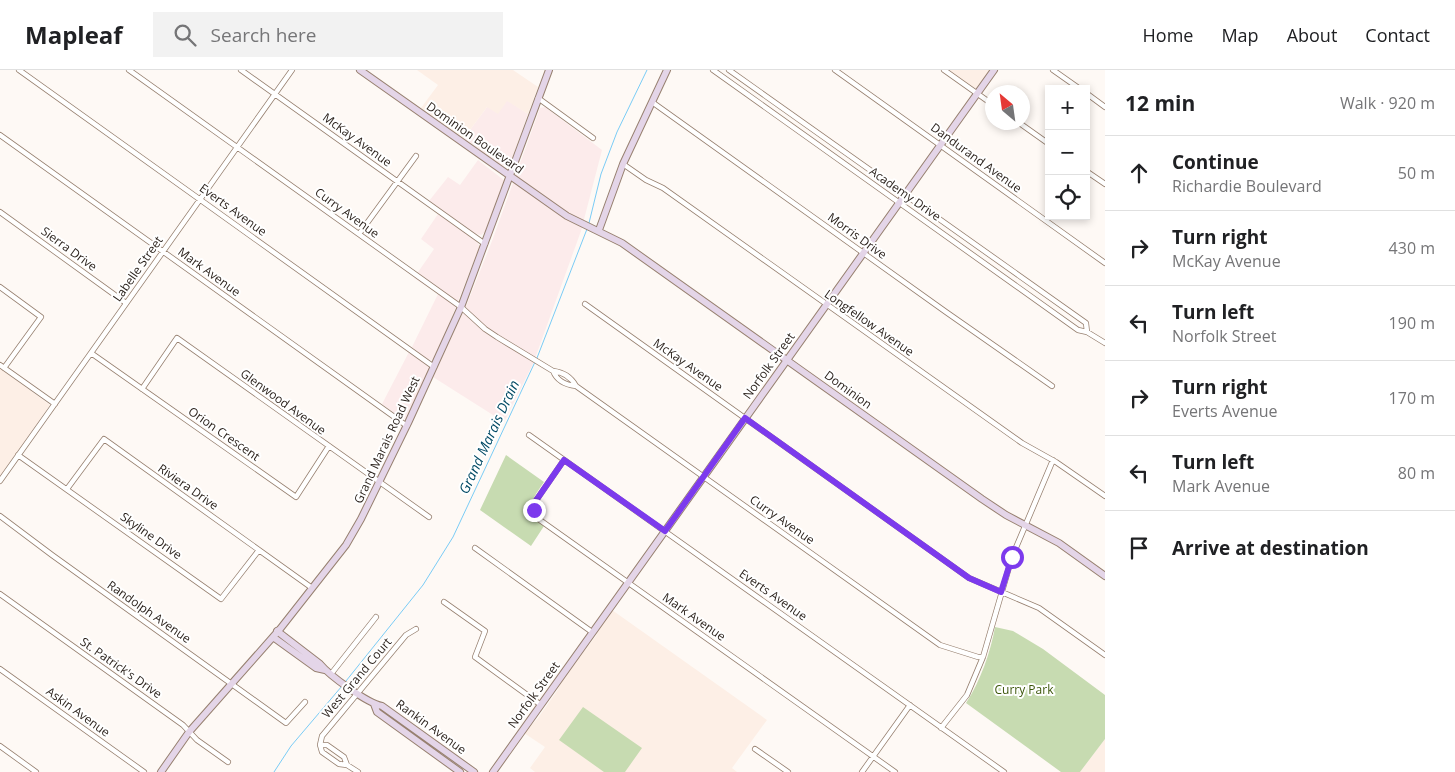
<!DOCTYPE html>
<html lang="en">
<head>
<meta charset="utf-8">
<style>
	body { margin:0; font-family:"Open Sans",sans-serif; background:#f2f2f2; color:#202124 }
	.controls { position:absolute; right:15px; top:15px; display:grid; overflow:hidden; border-radius:0px; box-shadow:0 2px 8px #0003 }
	.controls button { width:45px; height:45px; display:grid; place-items:center; padding:0; border:0; border-bottom:1px solid #e0e0e0; background:#fff; color:#202124; font:25px sans-serif }
	.compass { position:absolute; left:985px; top:15px; width:45px; height:45px; border-radius:50%; background:#fff; box-shadow:0 2px 8px #0003; rotate:331deg }
	.stop { position:absolute; width:15px; height:15px; margin:-11px; border:4px solid #7c3aed; border-radius:50%; background:#fff }
	.stop.end { background:#7c3aed; border-color:#fff; box-shadow:0 1px 5px #0008 }
	.list { margin:0; padding:0; list-style:none }
	h2 { display:flex; justify-content:space-between; align-items:center; height:65px; margin:0; padding:0 20px; font-size:21px }
	h2 small { font-size:16px; font-weight:400; color:#757577 }
	.list li { display:grid; grid-template-columns:32px 1fr auto; gap:15px; align-items:center; box-sizing:border-box; height:75px; padding:0 20px; border-top:1px solid #e0e0e0 }
	.list b { display:block; font-size:19px; white-space:nowrap }
	.list p { margin:0; font-size:16px; white-space:nowrap; color:#757577 }
	.list em { font-size:16px; font-style:normal; color:#757577 }
	.icon { flex:none; width:28px; height:28px; fill:none; stroke:currentColor; stroke-width:2; stroke-linecap:round; stroke-linejoin:round }
	.map { position:relative; flex:none; width:1105px; height:702px; overflow:hidden }
	header { display:flex; align-items:center; gap:30px; box-sizing:border-box; height:70px; padding:0 25px; background:#fff; border-bottom:1px solid #e0e0e0 }
	header strong { font-size:24px }
	nav { display:flex; gap:28px; margin-inline-start:auto; font-size:18px }
	.search { width:350px; height:45px; background:#f2f2f2; display:flex; align-items:center; gap:12px; box-sizing:border-box; padding:0 18px; border-radius:0px; color:#757577; font-size:19px }
	main { display:flex }
	aside { flex:1; background:#fff }
	.map>svg:first-child { display:block }
</style>
</head>
<body>
<header>
<strong>Mapleaf</strong>
<div class="search"><svg class="icon" aria-label="search" viewBox="0 0 24 24"><circle cx="10" cy="10" r="6"/><path d="M15 15l6 6"/></svg>Search here</div>
<nav><a>Home</a><a>Map</a><a>About</a><a>Contact</a></nav>
</header>
<main>
<div class="map">
<svg width="1105" height="702" viewBox="0 0 1105 702">
	<rect width="100%" height="100%" fill="#fef9f5"/>
	<path fill="#fcebeb" d="M507 30 528 44 510 94 506 96 500 94 464 68 487 37Z
		M545 37 602 80 581 161 533 294 504 352 433 307 467 234 492 171 540 38Z
		M478 90 505 111 485 162 481 165 476 164 429 131 448 107 460 115Z
		M438 144 475 170 479 175V178L437 285 432 290 427 289 412 277 438 224 414 208 434 179 421 169Z
		M409 282 431 297 405 349 401 348 382 334Z"/>
	<path fill="#fdefe6" d="M417 0H513L538 17 528 44 507 31 498 44 487 37 464 68 421 38 438 15Z
		M947 0H991L977 20Z
		M0 298 50 335 0 407Z
		M612 540 767 650 732 698 737 702H535L530 698 545 677 524 663 538 648 557 621 564 607 596 566 599 558Z
		M1105 669V702H1080Z"/>
	<path fill="#c7dbb1" d="M506 385 544 412C531 431 523 440 544 456L531 476 480 440Z
		M995 557 1013 561 1043 579 1105 625V669L1080 702H1061L966 633C980 612 991 581 995 557Z
		M583 637 642 678 625 702H604L559 670Z"/>
	<g fill="none" stroke-linecap="round" stroke-linejoin="round">
		<path stroke="#7accf5" stroke-width="1" d="M589 153 601 104 617 62 647 0
			M537 288 587 159
			M346 611 423 515 453 467 535 292
			M274 702 291 676 342 616"/>
		<defs>
			<path id="street" d="M19 0 434 297
				M129 0 461 237 485 259 497 267 553 301C563 302 571 307 576 316L940 575 978 587H983
				M241 0 485 174
				M713 0 1078 260 1087 262 1105 273
				M729 0 1086 253 1087 262
				M835 0 1105 193
				M944 0 992 34
				M1053 0 1080 19
				M1086 23 1105 37
				M538 28 593 68
				M652 32 946 242 1052 316
				M1018 52 1049 74
				M0 65 407 356
				M623 94 646 110 663 118 1022 373 1056 392 1105 426
				M1086 101 1105 114
				M0 142 126 233
				M359 164 416 86
				M0 217 41 247 4 298
				M585 234 969 508 1039 538 1105 585
				M91 283 296 427 329 376
				M0 295 55 334
				M553 301C557 311 566 315 576 316
				M142 319 177 268 429 447
				M529 365 1004 702
				M18 385 221 529 259 480
				M564 390 535 432 534 439 537 448 895 702
				M0 411 292 0
				M67 419 104 369 312 518
				M0 446 52 485 286 653 305 632
				M475 478 592 562
				M0 524 183 655 197 670 228 692
				M444 532 485 561 475 587 541 635
				M0 599 144 702
				M331 604 376 547
				M941 658 967 625 983 587 1012 487 1053 390
				M320 675H327L344 687 347 695 358 702
				M0 676 36 702
				M755 679 788 702
				M347 695 339 694 322 682 320 675 322 666 406 565 416 559
				M862 702 910 635"/>
			<path id="secondary" d="M360 0 557 139 567 146 622 173 982 429 1006 445 1059 473 1105 506
				M599 160 623 94 667 0
				M277 561 320 594C330 606 367 633 382 636L474 702
				M273 567 316 598 325 600
				M374 634 377 642 460 702
				M161 702 189 662 280 559 346 475 361 449 408 353 461 237 549 0
				M493 702 994 0"/>
		</defs>
		<use href="#street" stroke="#978070" stroke-width="6"/>
		<use href="#secondary" stroke="#978070" stroke-width="8"/>
		<use href="#street" stroke="#fff" stroke-width="4.5"/>
		<use href="#secondary" stroke="#e4d5e8" stroke-width="6"/>
	</g>
	<g fill="none" stroke-linecap="round" stroke-linejoin="round">
		<path stroke="#7c3aed" stroke-width="6" d="M534 440 535 432 564 390 665 461 745 348 969 508 1001 522 1012 487"/>
	</g>
	<g text-anchor="middle" stroke-width="4" stroke-linejoin="round" paint-order="stroke">
		<g font-size="12" fill="#281f19" stroke="#fff">
			<text transform="translate(475 68) rotate(35)" y="4">Dominion Boulevard</text>
			<text transform="translate(357 70) rotate(36)" y="4">McKay Avenue</text>
			<text transform="translate(976 88) rotate(36)" y="4">Dandurand Avenue</text>
			<text transform="translate(905 124) rotate(35)" y="4">Academy Drive</text>
			<text transform="translate(233 140) rotate(36)" y="4">Everts Avenue</text>
			<text transform="translate(347 143) rotate(36)" y="4">Curry Avenue</text>
			<text transform="translate(857 166) rotate(36)" y="4">Morris Drive</text>
			<text transform="translate(69 179) rotate(36)" y="4">Sierra Drive</text>
			<text transform="translate(138 199) rotate(-55)" y="4">Labelle Street</text>
			<text transform="translate(209 202) rotate(36)" y="4">Mark Avenue</text>
			<text transform="translate(869 253) rotate(35)" y="4">Longfellow Avenue</text>
			<text transform="translate(688 295) rotate(35)" y="4">McKay Avenue</text>
			<text transform="translate(769 296) rotate(-54)" y="4">Norfolk Street</text>
			<text transform="translate(848 320) rotate(36)" y="4">Dominion</text>
			<text transform="translate(283 332) rotate(36)" y="4">Glenwood Avenue</text>
			<text transform="translate(224 364) rotate(35)" y="4">Orion Crescent</text>
			<text transform="translate(387 370) rotate(-65)" y="4">Grand Marais Road West</text>
			<text transform="translate(188 417) rotate(35)" y="4">Riviera Drive</text>
			<text transform="translate(782 450) rotate(35)" y="4">Curry Avenue</text>
			<text transform="translate(151 466) rotate(35)" y="4">Skyline Drive</text>
			<text transform="translate(773 525) rotate(35)" y="4">Everts Avenue</text>
			<text transform="translate(149 542) rotate(35)" y="4">Randolph Avenue</text>
			<text transform="translate(694 547) rotate(35)" y="4">Mark Avenue</text>
			<text transform="translate(121 598) rotate(35)" y="4">St. Patrick's Drive</text>
			<text transform="translate(357 608) rotate(-50)" y="4">West Grand Court</text>
			<text transform="translate(534 625) rotate(-54)" y="4">Norfolk Street</text>
			<text transform="translate(78 642) rotate(36)" y="4">Askin Avenue</text>
			<text transform="translate(431 657) rotate(36)" y="4">Rankin Avenue</text>
		</g>
		<g font-size="12" fill="#3c560a" stroke="#fff">
			<text x="1024" y="624">Curry Park</text>
		</g>
		<g font-size="14" font-style="italic" fill="#014964" stroke="#fff">
			<text transform="translate(489 367) rotate(-65)" y="5">Grand Marais Drain</text>
		</g>
	</g>
</svg>
<div class="controls">
<button>+</button>
<button>−</button>
<button><svg class="icon" aria-label="locate" viewBox="0 0 24 24"><circle cx="12" cy="12" r="6"/><path d="M12 2v4M12 18v4M2 12h4M18 12h4"/></svg></button>
</div>
<svg class="compass" viewBox="-18 -18 36 36"><path d="M0-13l5 13h-10z" fill="#e53935"/><path d="M0 13l5-13h-10z" fill="#757577"/></svg>
<div class="stop" style="left:1012px;top:487px"></div>
<div class="stop end" style="left:534px;top:440px"></div>
</div>
<aside>
<h2>12 min<small>Walk · 920 m</small></h2>
<ul class="list">
<li><svg class="icon" aria-label="ahead" viewBox="0 0 24 24"><path d="M12 20V5M6 11l6-6 6 6"/></svg><div><b>Continue</b><p>Richardie Boulevard</p></div><em>50 m</em></li>
<li><svg class="icon" aria-label="right" viewBox="0 0 24 24"><path d="M7 20v-9h11M14 6l5 5-5 5"/></svg><div><b>Turn right</b><p>McKay Avenue</p></div><em>430 m</em></li>
<li><svg class="icon" aria-label="left" viewBox="0 0 24 24"><path d="M17 20v-9H6M10 6l-5 5 5 5"/></svg><div><b>Turn left</b><p>Norfolk Street</p></div><em>190 m</em></li>
<li><svg class="icon" aria-label="right" viewBox="0 0 24 24"><path d="M7 20v-9h11M14 6l5 5-5 5"/></svg><div><b>Turn right</b><p>Everts Avenue</p></div><em>170 m</em></li>
<li><svg class="icon" aria-label="left" viewBox="0 0 24 24"><path d="M17 20v-9H6M10 6l-5 5 5 5"/></svg><div><b>Turn left</b><p>Mark Avenue</p></div><em>80 m</em></li>
<li><svg class="icon" aria-label="arrive" viewBox="0 0 24 24"><path d="M6 21V4h12l-3 4 3 4H6"/></svg><div><b>Arrive at destination</b></div></li>
</ul>
</aside>
</main>
</body>
</html>
